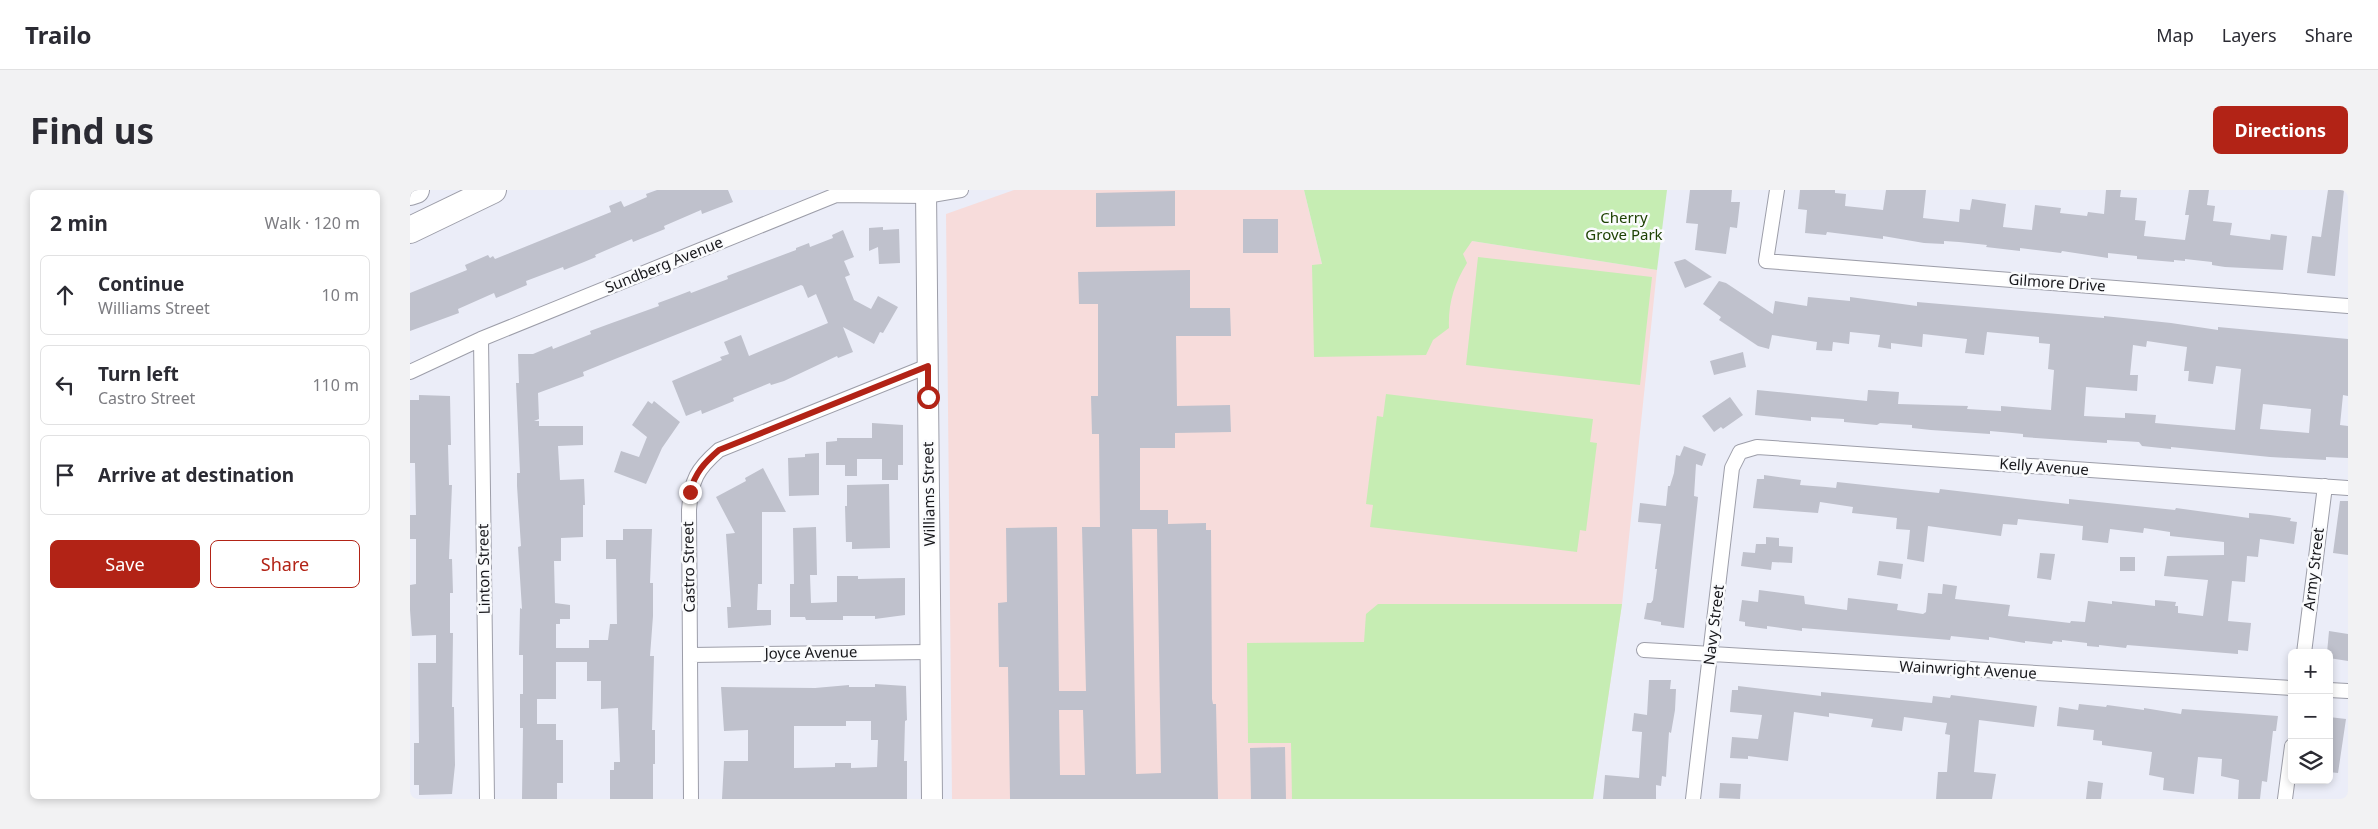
<!DOCTYPE html>
<html lang="en">
<head>
<meta charset="utf-8">
<style>
	body { margin:0; font-family:"Noto Sans",sans-serif; background:#f2f2f3; color:#2b2b33 }
	.controls { position:absolute; right:15px; bottom:15px; display:grid; overflow:hidden; border-radius:8px; box-shadow:0 2px 8px #0003 }
	.controls button { width:45px; height:45px; display:grid; place-items:center; padding:0; border:0; border-bottom:1px solid #e1e1e2; background:#fff; color:#2b2b33; font:25px sans-serif }
	.stop { position:absolute; width:15px; height:15px; margin:-11px; border:4px solid #b22316; border-radius:50%; background:#fff }
	.stop.end { background:#b22316; border-color:#fff; box-shadow:0 1px 5px #0008 }
	.list { margin:0; padding:0; list-style:none }
	h2 { display:flex; justify-content:space-between; align-items:center; height:65px; margin:0; padding:0 20px; font-size:21px }
	h2 small { font-size:16px; font-weight:400; color:#7c7c81 }
	.list li { display:grid; grid-template-columns:32px 1fr auto; gap:15px; align-items:center; box-sizing:border-box; height:80px; margin:0 10px 10px; padding:0 10px; border:1px solid #e1e1e2; border-radius:8px }
	.list b { display:block; font-size:19px; white-space:nowrap }
	.list p { margin:0; font-size:16px; white-space:nowrap; color:#7c7c81 }
	.list em { font-size:16px; font-style:normal; color:#7c7c81 }
	.actions { display:flex; gap:10px; padding:15px 20px }
	.actions a { flex:1; padding:11px 0; border:1px solid #b22316; border-radius:8px; text-align:center; font-size:18px; color:#b22316 }
	.actions .main { background:#b22316; color:#fff }
	.icon { flex:none; width:28px; height:28px; fill:none; stroke:currentColor; stroke-width:2; stroke-linecap:round; stroke-linejoin:round }
	.map { position:relative; flex:none; width:1938px; height:609px; overflow:hidden; border-radius:8px }
	header { display:flex; align-items:center; gap:30px; box-sizing:border-box; height:70px; padding:0 25px; background:#fff; border-bottom:1px solid #e1e1e2 }
	header strong { font-size:24px }
	nav { display:flex; gap:28px; margin-inline-start:auto; font-size:18px }
	.intro { display:flex; align-items:center; justify-content:space-between; box-sizing:border-box; height:120px; padding:0 30px }
	h1 { margin:0; font-size:35px }
	.button { padding:12px 22px; border-radius:8px; background:#b22316; color:#fff; font-size:18px; font-weight:700 }
	main { display:flex; gap:30px; padding:0 30px }
	aside { flex:1; background:#fff; border-radius:8px; box-shadow:0 2px 8px #0003 }
	.map>svg:first-child { display:block }
</style>
</head>
<body>
<header>
<strong>Trailo</strong>
<nav><a>Map</a><a>Layers</a><a>Share</a></nav>
</header>
<div class="intro"><h1>Find us</h1><a class="button">Directions</a></div>
<main>
<aside>
<h2>2 min<small>Walk · 120 m</small></h2>
<ul class="list">
<li><svg class="icon" aria-label="ahead" viewBox="0 0 24 24"><path d="M12 20V5M6 11l6-6 6 6"/></svg><div><b>Continue</b><p>Williams Street</p></div><em>10 m</em></li>
<li><svg class="icon" aria-label="left" viewBox="0 0 24 24"><path d="M17 20v-9H6M10 6l-5 5 5 5"/></svg><div><b>Turn left</b><p>Castro Street</p></div><em>110 m</em></li>
<li><svg class="icon" aria-label="arrive" viewBox="0 0 24 24"><path d="M6 21V4h12l-3 4 3 4H6"/></svg><div><b>Arrive at destination</b></div></li>
</ul>
<div class="actions"><a class="main">Save</a><a>Share</a></div>
</aside>
<div class="map">
<svg width="1938" height="609" viewBox="0 0 1938 609">
	<rect width="100%" height="100%" fill="#ebedf8"/>
	<path fill="#f7dcdb" d="M604 0H894L912 74 1037 47 1247 80 1212 414 1183 609H542L536 24Z"/>
	<path fill="#c6edb3" d="M894 0H1257L1247 80 1062 51 1053 64 1057 73C1044 94 1038 114 1039 138L1023 150 1016 165 904 167 902 75 912 74Z
		M1068 67 1242 87 1230 195 1056 175Z
		M976 204 1183 229 1180 252 1187 253 1176 341 1170 340 1167 362 960 337 963 315 956 314 967 226 973 227Z
		M968 414H1212L1183 609H882L881 553H838L837 453 954 452 956 424Z"/>
	<path fill="#bfc1cc" fill-rule="evenodd" d="M247 0H318L323 12 292 24 291 20 254 36 255 39 223 52 222 49 185 65 186 67 174 72 154 80 153 77 116 91 117 95 86 108 84 103 48 119 49 123 0 141V103L57 80 55 75 78 65 80 68 83 66 85 69 201 22 199 16 211 11 214 17 237 7 236 4Z
		M1280 0H1322L1321 12H1330L1327 38 1320 37 1316 64 1285 60 1288 34 1276 33Z
		M1390 0H1425V3L1436 4 1435 16 1473 20 1476 0H1516L1513 28 1549 32 1550 19 1560 20 1562 9 1596 14 1593 37 1622 40 1625 15 1651 18 1650 23 1677 26 1678 22 1694 24 1696 0H1711L1710 7 1727 8 1725 30 1736 31 1734 46 1775 50 1779 25H1775L1779 0H1799L1797 15 1805 16 1803 31 1822 33 1820 45 1860 50 1861 44 1877 46 1873 80 1815 77 1802 75V72L1775 69V71L1764 70V72L1740 70 1727 69V66L1698 63V68L1652 61 1651 63 1610 58V61L1576 57 1577 55 1549 52 1534 51V54L1514 53 1473 46V49L1417 42 1416 45 1395 43 1397 20 1388 19Z
		M1918 0H1934L1925 86 1897 83 1902 46 1911 47Z
		M765 1V36L686 37V3Z
		M833 29H868V63H833Z
		M473 37V40L489 39 490 73 469 74 468 57 459 61V38Z
		M433 40 444 67 434 71 440 85 435 87 444 110 461 119 468 106 488 117 473 143 470 142 464 154 433 137 443 162 428 168 427 166 374 191 361 195 360 193 323 208 324 211 292 224 291 220 276 226 262 191 312 170 310 167 319 164 314 152 331 145 339 166 418 133 406 104 398 108 393 96 391 95 205 169 173 182 174 186 128 203 129 229 124 231H129V236H173V255L148 256 150 290 174 289 175 315H173V347L151 348V371H144L145 413 160 415V429H150V434H146V458H179V450H198L200 434H207L206 369H196V350H213V339H242L240 393H243V426L240 466H244L242 540H245V574H243V609H200V580H204V572H210L208 518 191 519V491H177V472H146V509H127V534H146V550H153V593H147V609H112L113 538H110V504H113V465H109L110 418 112 419 108 357 111 356 107 296V283H110L106 193H109L108 164H123L142 156 143 159 181 144 180 141 199 134 249 116 248 113 267 106 280 101 281 103 318 89 317 86 386 60V58L399 53 400 57 423 48 422 45Z
		M1275 69 1302 87 1275 98 1264 72Z
		M780 80V118H820L821 146H766L767 216 820 215 821 242 765 243V258H730V320H758V334L796 333V340H801L802 509 803 514H806L808 609H600L598 477H589L588 413 597 412 596 338 647 337 649 501H676L672 337H690L689 244H682L681 206H688V114H669L668 82ZM722 339H747L751 583 726 584ZM649 520H673L675 585H650Z
		M1309 91 1316 93 1363 124 1365 111 1397 116 1398 107 1440 111V107L1507 116V112L1694 128V126L1761 133 1808 140V137L1938 149V206L1933 205 1930 235 1938 236V268L1916 267V270L1860 267 1761 257V259L1732 256 1729 252 1697 250V253L1626 248 1613 247V244L1580 241V244L1521 240 1502 238V235L1470 233 1467 235 1434 232V229L1401 227V231L1345 225 1347 200 1457 211 1458 200 1489 202 1488 214 1558 216 1557 219 1591 221V216L1641 220 1644 180 1638 179 1640 154 1629 153V147L1577 142 1574 165 1555 163 1557 149 1513 144 1512 157 1481 153V159L1468 157 1470 145 1440 142 1439 154 1423 152 1422 161 1406 160 1407 152 1362 145 1359 159 1348 156 1309 130 1311 127 1293 114ZM1737 151 1777 157 1774 181H1779L1778 191 1803 194 1806 176 1831 179 1825 240 1745 233 1746 225 1715 223V228L1674 226 1676 197 1727 201 1728 185H1720L1723 155 1736 157ZM1853 214 1901 219 1899 243 1850 239Z
		M1333 162 1336 177 1304 185 1300 171Z
		M9 205 40 206 41 255H38L39 295H42L39 369H42L43 403H40V443H43L42 517H44L45 575 42 604 9 605V595H4V553H9L8 473H26V445L2 446 0 420V395L6 394V349H0V325H6L5 273H0V210H9Z
		M1320 207 1333 225 1313 239 1311 237 1304 242 1292 226Z
		M238 211 242 214 244 211 270 232 252 258 236 294 204 282 211 261 229 267 237 247 222 235Z
		M462 233 493 235V275H488V290H472V269H447V286H435V275H416V252L427 251V248H462Z
		M1274 256 1296 264 1292 276 1286 274 1284 306 1288 307 1274 438 1251 435V432L1234 429 1237 413H1241L1243 410 1247 379H1245L1251 334 1228 332 1230 313 1256 316 1258 296H1260L1264 283 1266 265 1270 266Z
		M409 263V305L379 306 378 268 395 267V264Z
		M353 278 376 322H352V394H348L347 420H361V435L318 438 317 417H321L316 344 325 343 306 307 336 291 335 288Z
		M1354 285 1391 290 1390 295 1416 297 1426 298 1427 292 1529 303 1530 299 1659 314V309L1765 320 1766 318 1839 328V323L1860 325 1881 328 1880 331 1887 332 1884 354 1850 349 1848 367 1837 366 1835 392 1822 391 1818 431 1841 433 1838 461 1828 460V464L1717 455 1716 458 1689 455V457L1677 456V453L1652 450V452L1643 451 1642 454 1615 451V453L1579 447V450L1541 446 1540 450 1392 438V441L1357 436V439L1335 436V432L1329 431 1332 410 1348 412 1349 400 1394 406 1395 414 1437 420 1438 408 1488 414 1487 420 1513 424 1516 422 1518 403 1532 404 1533 394 1547 396 1545 409 1600 415 1598 426 1617 428 1660 433 1661 431 1675 432 1678 411 1702 414V411L1745 416V410L1766 412 1765 416H1768V423L1793 426 1798 390 1754 386 1757 366 1814 365V352L1760 346V342L1734 338 1733 343 1700 339 1698 353 1672 350 1673 336 1608 329 1607 335 1593 334 1591 346 1518 336 1514 372 1497 369 1500 340 1486 339 1487 328 1442 323 1443 317 1410 312 1408 323 1343 318 1347 289H1354Z
		M479 294 480 358 442 359V352H436L435 316H437V295Z
		M1930 311H1938V365L1923 363Z
		M406 337 407 385H400L401 413 427 412V386H448V389L495 388V425L465 429V426H433V430H396L395 427H380V394H384L383 338Z
		M1356 347 1369 348V356L1383 357 1382 373 1362 372 1361 380 1331 376 1333 362 1345 363 1346 354H1356Z
		M1630 363 1645 364 1641 390 1627 388Z
		M1710 367H1725V381H1710Z
		M1469 371 1493 374 1491 389 1467 385Z
		M1919 441 1938 444V471L1919 468V463H1917Z
		M1239 490H1261L1260 499H1266L1265 520 1261 543 1259 542 1256 587 1252 586 1251 596 1246 595V609H1193L1195 585 1229 588 1232 542 1222 541 1224 523 1237 525Z
		M465 494 496 496 497 530 495 531 494 571H497V609H312L314 571H338V540L314 541 311 497 405 498 439 495V497H465ZM436 531H461V550H468L467 577 441 578V573H425V577L384 578V536H436Z
		M1328 496 1411 506V502L1522 513 1523 506 1540 508 1541 505 1627 516 1624 537 1569 530 1564 582 1586 584 1582 609H1526L1528 582H1537L1540 545 1535 544 1537 533 1494 527 1492 541 1461 537 1463 529 1419 523V527L1384 522 1378 571 1338 566V569L1320 568 1322 547 1348 549 1352 525 1320 522 1322 500H1328Z
		M1669 514 1696 517 1697 515 1734 520V518L1771 524 1772 519 1868 526 1866 541H1863L1857 592 1852 591 1850 609H1828L1829 590 1811 586 1812 569 1788 567 1784 604 1753 600 1754 588 1739 585 1742 562 1692 555V551L1683 550 1684 540 1647 536 1649 517 1668 520Z
		M1919 527 1936 529 1928 583 1919 582Z
		M875 557 876 609H841L840 558Z
		M1678 591 1693 593 1691 609H1676Z
		M1310 593 1331 594 1330 609 1309 608Z"/>
	<g fill="none" stroke-linecap="round" stroke-linejoin="round">
		<defs>
			<path id="street" d="M1367 0 1356 71 1938 116
				M71 149 77 609
				M0 182 71 149 426 5 516 6 551 0
				M1234 460 1882 498
				M1894 463 1915 296
				M281 465 521 462
				M1919 500 1938 501
				M281 609 279 320C281 290 287 279 309 260L518 176
				M1283 609 1322 278 1330 262 1347 257 1938 298
				M1875 609 1882 556"/>
			<path id="secondary" d="M516 0 522 609"/>
			<path id="highway" d="M0 2 6 0
				M0 40 83 0"/>
		</defs>
		<use href="#street" stroke="#9d9ea9" stroke-width="16"/>
		<use href="#secondary" stroke="#9d9ea9" stroke-width="22"/>
		<use href="#highway" stroke="#9d9ea9" stroke-width="28"/>
		<use href="#street" stroke="#fff" stroke-width="14"/>
		<use href="#secondary" stroke="#fff" stroke-width="20"/>
		<use href="#highway" stroke="#fff" stroke-width="26"/>
	</g>
	<g fill="none" stroke-linecap="round" stroke-linejoin="round">
		<path stroke="#b22316" stroke-width="6" d="M280 302C285 283 294 273 309 260L518 176V207"/>
	</g>
	<g text-anchor="middle" stroke-width="5" stroke-linejoin="round" paint-order="stroke">
		<g font-size="15" fill="#1e4103" stroke="#fafbfd">
			<text x="1214" y="33">Cherry<tspan x="1214" dy="17">Grove Park</tspan></text>
		</g>
		<g font-size="15" fill="#17171b" stroke="#fafbfd">
			<text transform="translate(254 75) rotate(-22)" y="5">Sundberg Avenue</text>
			<text transform="translate(1647 93) rotate(4)" y="5">Gilmore Drive</text>
			<text transform="translate(1634 277) rotate(4)" y="5">Kelly Avenue</text>
			<text transform="translate(519 304) rotate(-91)" y="5">Williams Street</text>
			<text transform="translate(279 377) rotate(-91)" y="5">Castro Street</text>
			<text transform="translate(74 379) rotate(-91)" y="5">Linton Street</text>
			<text transform="translate(1904 379) rotate(-83)" y="5">Army Street</text>
			<text transform="translate(1304 435) rotate(-83)" y="5">Navy Street</text>
			<text transform="translate(401 463) rotate(-1)" y="5">Joyce Avenue</text>
			<text transform="translate(1558 480) rotate(3)" y="5">Wainwright Avenue</text>
		</g>
	</g>
</svg>
<div class="controls">
<button>+</button>
<button>−</button>
<button><svg class="icon" aria-label="layers" viewBox="0 0 24 24"><path d="M12 4l9 5-9 5-9-5zM3 14l9 5 9-5"/></svg></button>
</div>
<div class="stop" style="left:518px;top:207px"></div>
<div class="stop end" style="left:280px;top:302px"></div>
</div>
</main>
</body>
</html>
